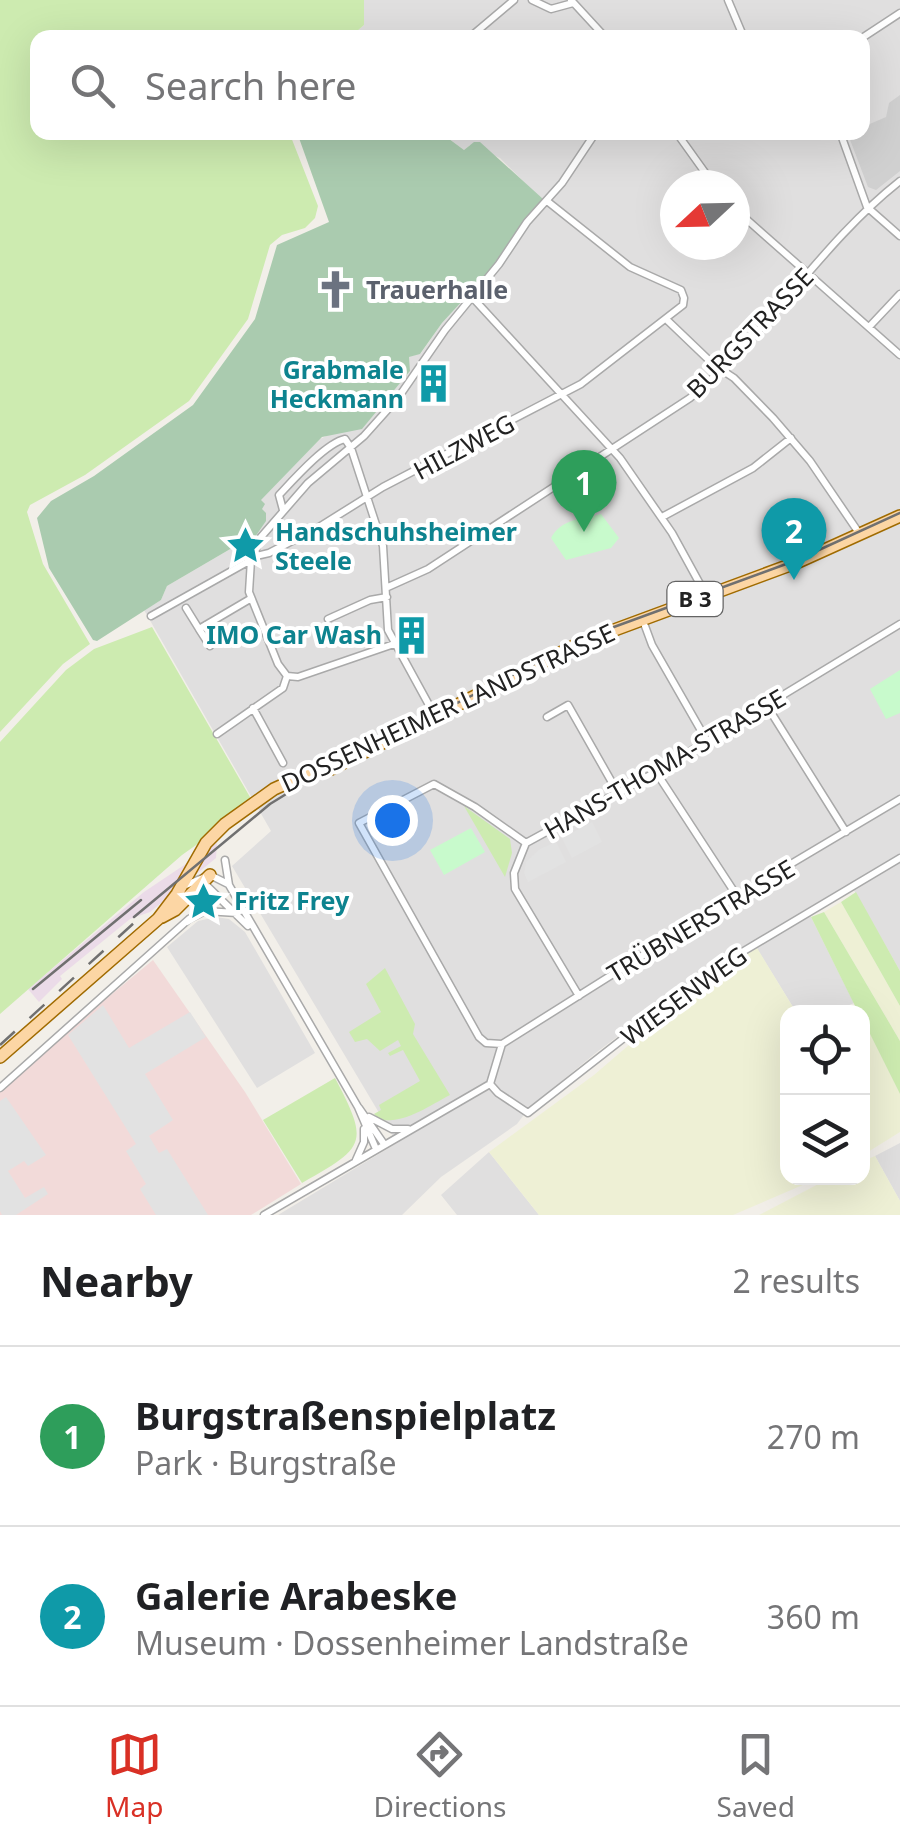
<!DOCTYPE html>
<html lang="en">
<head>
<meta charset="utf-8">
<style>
	body { margin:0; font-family:"Noto Sans",sans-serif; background:#f6f6f6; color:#202124 }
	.controls { position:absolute; right:30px; bottom:30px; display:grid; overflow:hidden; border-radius:20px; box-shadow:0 10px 40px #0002 }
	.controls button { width:90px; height:90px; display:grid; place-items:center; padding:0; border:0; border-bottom:2px solid #e0e0e0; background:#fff; color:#202124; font:50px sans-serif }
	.compass { position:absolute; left:660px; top:170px; width:90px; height:90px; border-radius:50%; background:#fff; box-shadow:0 10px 40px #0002; rotate:248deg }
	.you { position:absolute; left:392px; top:820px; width:35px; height:35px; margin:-25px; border:8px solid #fff; border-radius:50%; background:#1a73e8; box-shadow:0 0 0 15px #1a73e833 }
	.badge { display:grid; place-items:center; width:65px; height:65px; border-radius:50%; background:#d93025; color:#fff; font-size:32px; font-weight:700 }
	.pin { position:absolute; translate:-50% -82px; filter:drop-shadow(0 2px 5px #0008) }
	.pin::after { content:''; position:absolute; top:52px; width:35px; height:30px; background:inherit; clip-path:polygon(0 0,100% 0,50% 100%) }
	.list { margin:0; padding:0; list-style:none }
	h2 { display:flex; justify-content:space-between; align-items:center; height:130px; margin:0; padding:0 40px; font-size:42px }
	h2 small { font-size:32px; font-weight:400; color:#757577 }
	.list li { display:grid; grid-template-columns:65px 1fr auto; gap:30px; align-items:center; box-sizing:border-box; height:180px; padding:0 40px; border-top:2px solid #e0e0e0 }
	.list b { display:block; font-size:38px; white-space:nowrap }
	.list p { margin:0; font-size:32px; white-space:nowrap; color:#757577 }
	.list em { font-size:32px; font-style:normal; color:#757577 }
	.icon { flex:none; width:55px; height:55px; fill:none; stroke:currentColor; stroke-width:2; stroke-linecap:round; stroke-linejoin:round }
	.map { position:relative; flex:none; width:900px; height:1215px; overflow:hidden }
	.search { position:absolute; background:#fff; box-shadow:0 10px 40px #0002; left:30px; right:30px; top:30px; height:110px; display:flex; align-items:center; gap:25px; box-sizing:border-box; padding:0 35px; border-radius:20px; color:#757577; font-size:38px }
	.sheet { height:490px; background:#fff }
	nav { display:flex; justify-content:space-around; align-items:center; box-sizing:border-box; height:140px; border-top:2px solid #e0e0e0; background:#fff; font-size:28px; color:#757577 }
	nav a { display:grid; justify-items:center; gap:5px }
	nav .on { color:#d93025 }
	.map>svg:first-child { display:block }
</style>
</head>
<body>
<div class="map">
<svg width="900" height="1215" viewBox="0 0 900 1215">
	<rect width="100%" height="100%" fill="#f2efe9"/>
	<path fill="#e0dfdf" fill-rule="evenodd" d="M364 0H900V971L851 885 807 909 854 1003 833 1012H796L753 942 694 979 597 1052 529 1108 517 1124 441 1177 402 1215H278L397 1143 232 866 271 831 144 610 161 600 167 586 244 541 262 509 260 500 320 439 332 433 362 428 410 371 408 357 421 353 442 323 488 273 526 217 542 200 500 158 470 145 464 150 441 133 862 132V38L350 37 364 25ZM675 185H735V245H675Z
		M216 917 229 919 245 932 315 1053 257 1088 167 947 198 921Z
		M900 1143V1201L875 1156Z
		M489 1152 539 1215H457L441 1195Z"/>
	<path fill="#f2dad9" d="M153 960 245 1092 301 1184 251 1215H0V1087Z"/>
	<path fill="#ebdbe8" d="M217 843 216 858 150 912 130 919 60 976 62 979 39 1002 28 989 144 892Z"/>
	<path fill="#d0d0d0" d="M900 95V171L876 190 868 187 849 137 862 132 866 130 865 126 886 117 889 103Z"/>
	<path fill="#eef0d5" d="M841 902 900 1006V1041L824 912Z
		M757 948 796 1012H788V1178H819L733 1215H539L489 1152 594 1075 700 984Z
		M863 1020 900 1094V1132L863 1155Z
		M875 1156 900 1201V1215H759L830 1178H862L863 1161Z"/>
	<path fill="#cdebb0" d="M0 0H364V25L349 38H38V132L299 133 291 137 318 206 315 218 305 228 282 235 270 245 248 319 189 401 85 475 30 505 27 512 43 564 90 644 63 664 0 732Z
		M152 627 254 804 182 855 0 1014V742L66 670 94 649Z
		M464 806 510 839 512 853 505 877Z
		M856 892 900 971V1006L841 902Z
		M824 912 900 1041V1094L863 1020 862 1012H858L811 917Z
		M385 968 415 1024 413 1034 450 1095C427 1107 406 1123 380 1120L374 1114 381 1110 379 1105 420 1081 403 1050 390 1056 388 1053 401 1046 398 1040 380 1051 367 1039 355 1042 349 1032 381 1012 366 984Z
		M335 1078C370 1144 365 1147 302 1183L263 1120Z"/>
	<path fill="#aacbaf" d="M301 133H441L464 150 474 142H480L543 199 526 217 488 273 442 323 420 354 409 357 410 371 362 429 322 437 261 500 265 504 262 509 266 513V521L251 543 244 541 167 586 161 600 97 641 93 640 49 568 37 518 51 501 94 476 193 405 255 319 277 245 329 222 299 138Z"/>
	<path fill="#c8facc" d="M601 514 619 538 611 548 566 560 551 538C561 519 581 519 601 514Z
		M900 670V713L886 719 870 689Z
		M471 828 485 852 444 875 430 850Z"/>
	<path fill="#e2e2e2" d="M592 822 602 842 572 858 562 838Z
		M556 842 566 862 528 882 524 873 526 862 540 849Z
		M103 1005 129 1048 190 1012 206 1037 145 1074 173 1120 149 1136 159 1153 167 1149 208 1215H156L140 1189 146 1184 126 1151 136 1144 68 1035Z
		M6 1097 46 1155 28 1166 24 1161 8 1171 25 1198 44 1187 48 1194 16 1215H2L0 1211V1101Z"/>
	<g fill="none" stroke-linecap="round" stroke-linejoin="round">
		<defs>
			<path id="minor" d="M532 0 551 9 573 3
				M571 0 606 38
				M728 0 744 38
				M469 38 514 0
				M862 38 900 13
				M676 132 714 185
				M840 132 867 207 900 236
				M735 209 900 355
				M472 297 620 458 672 533 706 595
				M667 320 714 365 734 378 773 418 810 461 859 533
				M869 327 900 294
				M283 510 279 495C294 479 326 443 345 439L351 448 383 546 388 630 435 716
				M662 517 753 468 791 438
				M252 557 269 553 319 527 383 487 581 384 683 305 684 298 681 290 630 267 547 201
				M388 587 428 569 690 398C768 334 821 243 900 181
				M186 608 199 629 250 599
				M151 616 251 560
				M328 619 370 600 387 597
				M645 626 652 645 707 741
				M199 629 210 646
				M287 676 278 664 249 592 251 560 261 537 308 483 364 436 398 398 445 330 499 264 527 222 562 183 596 132
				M287 676 298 677 394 644
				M767 706 846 832
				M253 708 283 763
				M547 717 568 705 618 793
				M217 734 283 688 287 676
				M656 772 737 896
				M225 860 229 885 358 1107 376 1149
				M204 883 248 926
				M186 885 210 875 228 884
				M579 996 515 889 514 873 526 843 656 772 900 624
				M502 1044 486 1043 479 1037 359 823 434 784 475 807 526 843
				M502 1044 737 896 900 799
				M490 1084 498 1093 528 1113 707 973 900 858
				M490 1084 502 1044
				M0 1088 189 919 205 911 237 913
				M359 1108 384 1144
				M369 1117 392 1129H408
				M356 1160 364 1142V1129
				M264 1215 490 1084"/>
			<path id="primary" d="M162 917 175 910 210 875
				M0 1057 158 919 177 894 206 843 225 824 274 789 314 771 331 769 582 642 798 562 900 516"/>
		</defs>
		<use href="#minor" stroke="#a9a9a9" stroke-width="9"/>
		<use href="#primary" stroke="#a06b00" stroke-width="14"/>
		<use href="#minor" stroke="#fff" stroke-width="6"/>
		<use href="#primary" stroke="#fcd6a4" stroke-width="11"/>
		<path stroke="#707070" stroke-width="2.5" d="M134 917 270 804 330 767 592 635 797 560 900 513
			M33 989 141 900"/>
		<path stroke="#707070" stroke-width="2.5" stroke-dasharray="20 20" stroke-linecap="butt" d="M0 1045 146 912"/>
	</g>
	<defs>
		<symbol id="church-bare" viewBox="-9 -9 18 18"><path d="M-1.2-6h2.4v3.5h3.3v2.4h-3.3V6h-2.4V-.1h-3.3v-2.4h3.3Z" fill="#6b7280" stroke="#fff" stroke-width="2.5" paint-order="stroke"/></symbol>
		<symbol id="building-bare" viewBox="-9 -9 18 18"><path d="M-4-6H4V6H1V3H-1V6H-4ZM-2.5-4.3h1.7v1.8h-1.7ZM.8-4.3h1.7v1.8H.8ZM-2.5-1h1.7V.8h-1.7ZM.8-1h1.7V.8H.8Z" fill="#0f9aa8" stroke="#fff" stroke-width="2.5" paint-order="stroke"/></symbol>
		<symbol id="sight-bare" viewBox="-9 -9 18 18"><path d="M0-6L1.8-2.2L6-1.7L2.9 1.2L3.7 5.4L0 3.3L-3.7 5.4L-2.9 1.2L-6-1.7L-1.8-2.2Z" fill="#0f9aa8" stroke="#fff" stroke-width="2.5" paint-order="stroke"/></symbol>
	</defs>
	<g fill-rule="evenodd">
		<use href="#church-bare" x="308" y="262" width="55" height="55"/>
		<use href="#building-bare" x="406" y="356" width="55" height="55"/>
		<use href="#sight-bare" x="218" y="518" width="55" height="55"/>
		<use href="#building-bare" x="384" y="608" width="55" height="55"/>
		<use href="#sight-bare" x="176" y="874" width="55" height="55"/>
	</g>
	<g text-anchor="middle" stroke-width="8" stroke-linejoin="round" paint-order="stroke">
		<rect fill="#fff" stroke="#646464" stroke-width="2.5" x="667.5" y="582" width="55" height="34" rx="8"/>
		<g font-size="22" font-weight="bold" fill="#222">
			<text x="695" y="607">B 3</text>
		</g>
		<g font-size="25" font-weight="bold" fill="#5b616d" stroke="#fff" text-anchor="start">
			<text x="366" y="299">Trauerhalle</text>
		</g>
		<g font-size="25" fill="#222" stroke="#fff">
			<text transform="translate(750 333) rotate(-46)" y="9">BURGSTRASSE</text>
			<text transform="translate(464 447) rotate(-28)" y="9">HILZWEG</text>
			<text transform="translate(448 708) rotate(-25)" y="9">DOSSENHEIMER LANDSTRASSE</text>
			<text transform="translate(665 764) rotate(-30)" y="9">HANS-THOMA-STRASSE</text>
			<text transform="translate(701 921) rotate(-31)" y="9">TRÜBNERSTRASSE</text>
			<text transform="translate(684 996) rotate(-36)" y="9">WIESENWEG</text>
		</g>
		<g font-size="25" font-weight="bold" fill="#0d838f" stroke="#fff" text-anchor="end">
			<text x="404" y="379">Grabmale<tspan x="404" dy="29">Heckmann</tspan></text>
			<text x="275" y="541" text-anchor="start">Handschuhsheimer<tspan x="275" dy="29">Steele</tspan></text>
			<text x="382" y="644">IMO Car Wash</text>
			<text x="234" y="910" text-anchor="start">Fritz Frey</text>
		</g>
	</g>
</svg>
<div class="controls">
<button><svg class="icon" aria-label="locate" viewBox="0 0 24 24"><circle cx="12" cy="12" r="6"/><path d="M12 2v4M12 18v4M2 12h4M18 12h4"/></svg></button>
<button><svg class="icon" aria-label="layers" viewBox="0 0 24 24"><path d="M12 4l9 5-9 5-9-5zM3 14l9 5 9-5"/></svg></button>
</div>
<svg class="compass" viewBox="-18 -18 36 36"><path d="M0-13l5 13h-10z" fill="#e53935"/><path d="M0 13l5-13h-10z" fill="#757577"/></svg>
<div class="you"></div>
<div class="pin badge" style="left:584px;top:532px;background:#2e9e5b">1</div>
<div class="pin badge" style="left:794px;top:580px;background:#0f9aa8">2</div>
<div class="search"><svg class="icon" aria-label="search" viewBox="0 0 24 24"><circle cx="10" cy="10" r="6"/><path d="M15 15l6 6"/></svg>Search here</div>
</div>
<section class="sheet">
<h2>Nearby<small>2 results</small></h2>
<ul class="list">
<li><span class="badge" style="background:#2e9e5b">1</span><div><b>Burgstraßenspielplatz</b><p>Park · Burgstraße</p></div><em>270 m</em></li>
<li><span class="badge" style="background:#0f9aa8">2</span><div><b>Galerie Arabeske</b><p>Museum · Dossenheimer Landstraße</p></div><em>360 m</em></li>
</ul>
</section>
<nav>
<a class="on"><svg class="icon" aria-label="map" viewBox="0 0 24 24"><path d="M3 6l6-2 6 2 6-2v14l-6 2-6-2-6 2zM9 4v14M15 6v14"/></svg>Map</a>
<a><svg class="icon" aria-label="directions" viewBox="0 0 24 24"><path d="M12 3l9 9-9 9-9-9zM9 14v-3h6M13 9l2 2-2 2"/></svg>Directions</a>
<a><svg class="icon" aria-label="saved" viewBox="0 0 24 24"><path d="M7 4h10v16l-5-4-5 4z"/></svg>Saved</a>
</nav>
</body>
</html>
